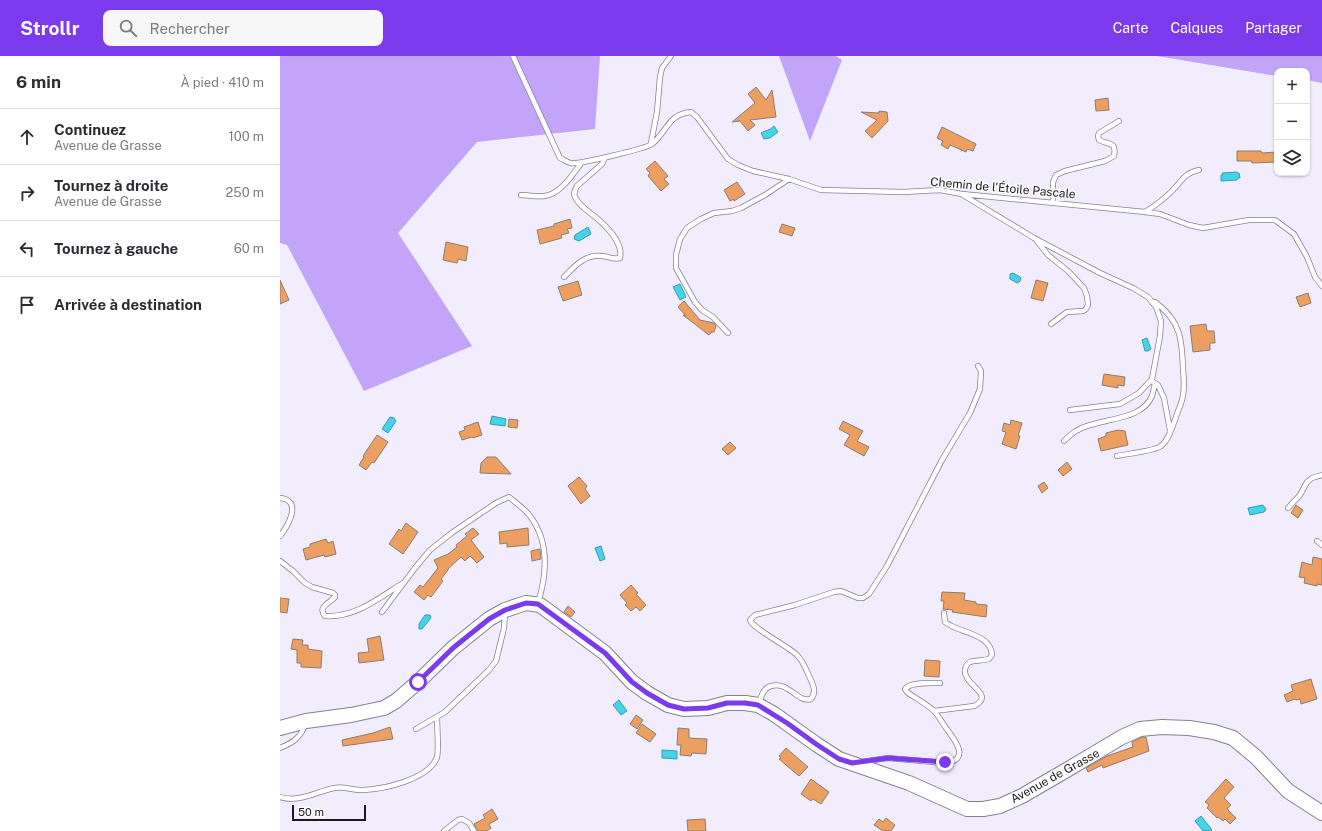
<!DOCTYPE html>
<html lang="fr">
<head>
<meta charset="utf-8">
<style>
	body { margin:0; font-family:"Public Sans",sans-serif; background:#f7f7f7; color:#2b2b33 }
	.controls { position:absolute; right:12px; top:12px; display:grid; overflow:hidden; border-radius:8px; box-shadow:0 1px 3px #0004 }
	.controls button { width:36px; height:36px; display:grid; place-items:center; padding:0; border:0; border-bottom:1px solid #e1e1e2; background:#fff; color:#2b2b33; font:20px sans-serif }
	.scale { position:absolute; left:12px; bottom:10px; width:74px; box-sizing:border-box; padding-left:4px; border:2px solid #1b191f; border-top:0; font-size:11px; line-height:14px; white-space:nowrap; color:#1b191f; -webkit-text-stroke:3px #fdfdfd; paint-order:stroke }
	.stop { position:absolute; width:12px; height:12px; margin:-9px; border:3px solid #7c3aed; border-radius:50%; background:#fff }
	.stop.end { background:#7c3aed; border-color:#fff; box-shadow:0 1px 4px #0008 }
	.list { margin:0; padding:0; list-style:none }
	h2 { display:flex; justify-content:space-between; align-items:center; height:52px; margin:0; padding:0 16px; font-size:17px }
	h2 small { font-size:13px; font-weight:400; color:#7c7c81 }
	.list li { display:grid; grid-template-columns:26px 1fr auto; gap:12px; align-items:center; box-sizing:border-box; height:56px; padding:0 16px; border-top:1px solid #e1e1e2 }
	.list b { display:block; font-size:15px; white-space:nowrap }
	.list p { margin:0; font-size:13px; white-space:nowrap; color:#7c7c81 }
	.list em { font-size:13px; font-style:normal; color:#7c7c81 }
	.icon { flex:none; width:22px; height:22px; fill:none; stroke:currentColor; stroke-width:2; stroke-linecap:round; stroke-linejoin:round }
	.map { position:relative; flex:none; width:1042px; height:775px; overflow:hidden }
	header { display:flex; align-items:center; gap:24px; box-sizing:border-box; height:56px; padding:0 20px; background:#7c3aed; color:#fff }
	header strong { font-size:19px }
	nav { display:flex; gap:22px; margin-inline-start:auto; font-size:14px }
	.search { width:280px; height:36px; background:#f7f7f7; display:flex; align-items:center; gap:10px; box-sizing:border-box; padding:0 14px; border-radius:8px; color:#7c7c81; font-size:15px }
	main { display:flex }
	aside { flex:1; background:#fff }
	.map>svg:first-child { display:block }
</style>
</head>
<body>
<header>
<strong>Strollr</strong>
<div class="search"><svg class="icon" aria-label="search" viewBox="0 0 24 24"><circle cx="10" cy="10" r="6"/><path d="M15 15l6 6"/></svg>Rechercher</div>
<nav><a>Carte</a><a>Calques</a><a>Partager</a></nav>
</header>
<main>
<aside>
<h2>6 min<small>À pied · 410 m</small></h2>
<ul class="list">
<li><svg class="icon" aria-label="ahead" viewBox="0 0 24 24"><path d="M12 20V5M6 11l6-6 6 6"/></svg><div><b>Continuez</b><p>Avenue de Grasse</p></div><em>100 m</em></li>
<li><svg class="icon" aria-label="right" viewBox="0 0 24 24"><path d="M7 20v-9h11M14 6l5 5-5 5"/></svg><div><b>Tournez à droite</b><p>Avenue de Grasse</p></div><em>250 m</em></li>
<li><svg class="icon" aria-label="left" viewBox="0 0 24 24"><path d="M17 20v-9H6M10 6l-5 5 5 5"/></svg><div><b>Tournez à gauche</b></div><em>60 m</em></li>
<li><svg class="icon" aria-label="arrive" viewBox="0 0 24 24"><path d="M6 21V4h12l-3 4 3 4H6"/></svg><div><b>Arrivée à destination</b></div></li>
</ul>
</aside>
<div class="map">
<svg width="1042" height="775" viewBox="0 0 1042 775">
	<rect width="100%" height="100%" fill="#f2edfd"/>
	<path fill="#c2a4f9" d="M0 0H320L315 73 197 86 118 177 192 290 84 335 7 189 0 187Z
		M499 0H556L562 4 530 85Z
		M877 0H1042V27L1027 24V15H997V20Z"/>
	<path fill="#45d3ea" stroke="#389bad" d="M494 70 498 76 490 82 484 83 481 77C486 74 489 75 494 70Z
		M957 116V117H959L960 122H958L957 124 941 125V119H943L942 117Z
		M308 171 311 178 299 185 294 183 295 179Z
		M733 217 740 221 741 224 739 226 737 227 730 223V218Z
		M400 228 406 241 400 244 393 231Z
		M867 282 871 293 868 295H865L862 284Z
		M212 360 226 363 225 370 210 368Z
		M110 361 114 362 116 365 108 377 102 373Z
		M983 449 986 453 984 456 970 459 968 452Z
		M321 490 325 503 320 505 315 492Z
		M145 559H150L151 562 142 573H139V568Z
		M339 644 347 655 341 659 333 649Z
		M382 694 397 695V703L382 702Z
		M921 760 932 774 930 775H923L915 765Z"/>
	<path fill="#ec9f60" stroke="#8c7d71" d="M476 31 486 44 492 34 496 61 470 64 475 69 468 75 460 65 452 66 475 47 468 38Z
		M828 42 829 54 816 55 815 44Z
		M599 55 607 56 608 65 592 82 585 75 597 64 581 56 599 57Z
		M662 71 696 88 693 95 687 93 686 96 670 89 668 93 661 89 663 85 657 82Z
		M957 95H981L982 97 997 96V106L972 107V105H957Z
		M375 105 388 120 384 123 389 128 381 135 368 120 370 117 366 113Z
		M457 126 465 138 454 145V143L450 145 444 134Z
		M290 163 292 172 287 173 289 177 281 179 282 182 260 188 257 174 274 170V168Z
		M502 168 515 172 512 180 499 176Z
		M166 186 188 191 186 205 178 203 177 207 163 204Z
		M0 224 9 244 0 248Z
		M756 224 768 227 763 245 751 242Z
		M298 225 302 239 283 245 278 231Z
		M1028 237 1031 247 1020 251 1016 241Z
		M404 245 420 264 434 267 436 270 434 276H431H432L429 279 403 259 406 260 398 251Z
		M926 268 927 275H934L935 287H930V294L913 296 910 270Z
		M824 318 845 321 844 330 838 329V332L822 329Z
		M229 363 238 364 237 372 228 371Z
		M731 364 742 367 738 380H740L736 393 722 388 726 376 722 375 724 367 730 369Z
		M563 365 583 375 577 385 589 391 584 400 564 389 570 379 559 373Z
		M198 366 202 379 193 382 192 381 182 384 179 376 185 374 184 371Z
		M838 374 845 375 848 389 821 395 818 383 826 380V377Z
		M97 379 108 386 94 407 92 406 86 414 79 409 84 401 83 400Z
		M450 386 456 392 448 399 442 393Z
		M207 401H216L231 418 200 417 201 407Z
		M787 406 792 413 783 420 778 414Z
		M299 421 307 430 305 433 310 440 301 448 288 430Z
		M764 426 768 432 762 437 758 430Z
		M1016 449 1023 454 1018 462 1011 457Z
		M126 467 138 476 123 498 109 488 119 473 121 475Z
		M193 472 199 478 191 484 204 501 197 507 190 500 185 505 181 501 168 513V514L161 523 163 525 151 541 148 539 144 544 134 536 140 529 143 531 158 512 154 504 168 498 177 491 176 489 187 480 185 478Z
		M248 472 249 489 227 491V487L220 488 219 476Z
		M46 483 48 487 53 485 56 498 45 501 44 499 26 504 23 493 30 491V488Z
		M260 493 261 503 252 505 251 495Z
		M1033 501 1042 503V529L1037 528V530L1024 527 1025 522 1019 521 1022 506 1032 509Z
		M351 529 358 537 356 538 366 549 360 555 356 551 351 555 345 549 347 547 340 539Z
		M662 536 685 537 684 544 696 546V548L707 549 706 561 672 556 673 554 663 553 664 545H661Z
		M0 542 9 543 7 557 0 556Z
		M288 550 295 556 291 561 284 556Z
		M100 580 104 604 79 607 78 597 89 596 87 583Z
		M13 583 23 584 22 589H28V593L42 595 41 612 21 611V607H17V594L11 593Z
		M645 604 660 605 659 621 644 620Z
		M1031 623 1037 643 1021 648 1020 643 1016 644 1015 643 1007 646 1004 639 1013 635 1011 629Z
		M356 659 363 664 357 673 350 668Z
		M362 668 376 678 370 686 356 677Z
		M110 671 113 683 63 690 62 684 93 677Z
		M398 672 409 673V682L427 683 426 698 412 697 411 700 400 699 401 689H397Z
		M862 681H866L869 695 823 712 822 709 808 716 806 712 827 700 853 691 852 686Z
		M506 692 528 711 519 720 499 703 501 702 499 700Z
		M531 723 549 736 541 748 533 743 531 745 521 738Z
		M946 723 954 731 944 742 951 749 947 753 956 762 950 768 945 763 943 765 938 761 937 762 927 752 929 749 925 746Z
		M212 753 218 763 209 768 211 772 206 775H198L194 768 205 762 203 759Z
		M606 762 615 769 611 775H603L594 769 599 763 603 766Z
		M425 763 426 775H408L407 764Z"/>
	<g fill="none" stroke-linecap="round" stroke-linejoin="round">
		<defs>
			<path id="service" d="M233 0 280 102C283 103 288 107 291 107 298 109 367 92 372 88 387 76 388 58 411 56L417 61 448 103 458 109 473 115 509 123 541 134 623 136 660 134 682 138 865 156 880 158 909 169 923 172 969 164H995L1014 178 1027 201 1035 221 1042 230
				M371 87 377 56 380 21 382 12 391 0
				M241 139C249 139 257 141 264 140 280 139 293 118 302 106
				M683 139 754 182 820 217 853 232 868 241 876 251 881 265 880 280 872 323 859 337 840 348 790 354
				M773 147V126L776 119 785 115 825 105 834 100C837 85 828 89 819 84L818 80 819 77 839 65
				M865 156C875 150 884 143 892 135 902 125 904 117 919 114
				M757 185 768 199 788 215 804 232 807 240 808 249 806 253 803 255 787 256 771 268
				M284 221C294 211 305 198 321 200 328 200 333 204 340 202 343 189 330 174 320 165 312 157 300 152 295 141 293 137 295 134 297 130L322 108 325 102
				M448 277 433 261 422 254 415 246 396 212V199L400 183 407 172 421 163 434 157 452 155 461 152 485 139 509 123
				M873 326 878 329 884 342 890 374
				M784 385C787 382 791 378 796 375 817 361 861 367 872 340 873 336 874 332 875 328
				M837 400C846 398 875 395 881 390 889 384 891 373 895 364 897 357 900 351 902 344 905 334 904 323 903 313 902 284 901 265 875 246
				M0 442C23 444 8 470 0 480
				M1008 452 1020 439 1027 426 1032 422 1042 419
				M1037 485 1042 489
				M0 505 13 515 25 527 32 531 53 537 55 539V541C50 547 37 551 45 560 75 562 99 542 123 527
				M102 556 135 512 150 494 173 476 216 447 229 441C236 447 244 452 250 460 269 485 267 518 258 547
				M479 648C481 641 483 632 491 630 509 625 517 647 531 643 537 636 533 628 529 620 526 613 523 605 517 599 508 590 473 573 470 564L475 559 515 549 554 536 561 535 578 542H583L589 538 607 510 662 404 690 357 700 333 701 315 698 310
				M654 655 694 650C717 638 682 629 685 613 686 610 687 607 690 606 696 604 703 605 709 603L712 599C711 577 678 577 665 566L664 557
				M136 673 165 656 209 614 216 605 224 572 225 558
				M0 692C12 687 21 682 25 668
				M581 706 608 702 665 707C692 704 674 683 666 672 662 666 658 659 653 654 645 647 635 642 627 636L625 633C630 626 651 627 660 627
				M0 741C18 747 36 736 54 732 64 730 74 735 84 734 104 733 150 723 157 701 159 694 157 670 157 661
				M164 775 178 764 182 763 189 767 194 775"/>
			<path id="primary" d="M0 672 26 665 71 659 104 652 116 645 138 626 173 592 209 563 225 554 246 547 260 549 325 597 352 626 367 637 388 649 404 653 428 652 447 647H465L478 649 494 658 536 688 559 703 629 727 687 753H703L720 750 742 740 785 715 842 681 860 673 882 671 909 672 934 676 953 682 976 701 1008 735 1042 757"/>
		</defs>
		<use href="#service" stroke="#858091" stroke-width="6"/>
		<use href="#primary" stroke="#858091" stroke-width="16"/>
		<use href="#service" stroke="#fff" stroke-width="4.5"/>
		<use href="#primary" stroke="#fff" stroke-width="14"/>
	</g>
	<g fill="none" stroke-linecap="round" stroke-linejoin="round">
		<path stroke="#7c3aed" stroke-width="5" d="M138 626 173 592 209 563 225 554 246 547 258 548 325 597 352 626 367 637 388 649 404 653 428 652 447 647H465L478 649 507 667 536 688 559 703 572 707 608 702 665 706"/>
	</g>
	<g text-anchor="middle" stroke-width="3" stroke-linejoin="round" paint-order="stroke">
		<g font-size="12" fill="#1b191f" stroke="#fdfdfd">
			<text transform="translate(723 132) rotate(5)" y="4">Chemin de l'Étoile Pascale</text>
			<text transform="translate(775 720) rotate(-29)" y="4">Avenue de Grasse</text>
		</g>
	</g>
</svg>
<div class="controls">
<button>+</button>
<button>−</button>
<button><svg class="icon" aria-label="layers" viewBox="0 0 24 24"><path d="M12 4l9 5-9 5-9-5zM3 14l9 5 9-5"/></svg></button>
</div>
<div class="scale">50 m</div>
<div class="stop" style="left:138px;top:626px"></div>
<div class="stop end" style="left:665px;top:706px"></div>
</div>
</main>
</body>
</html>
